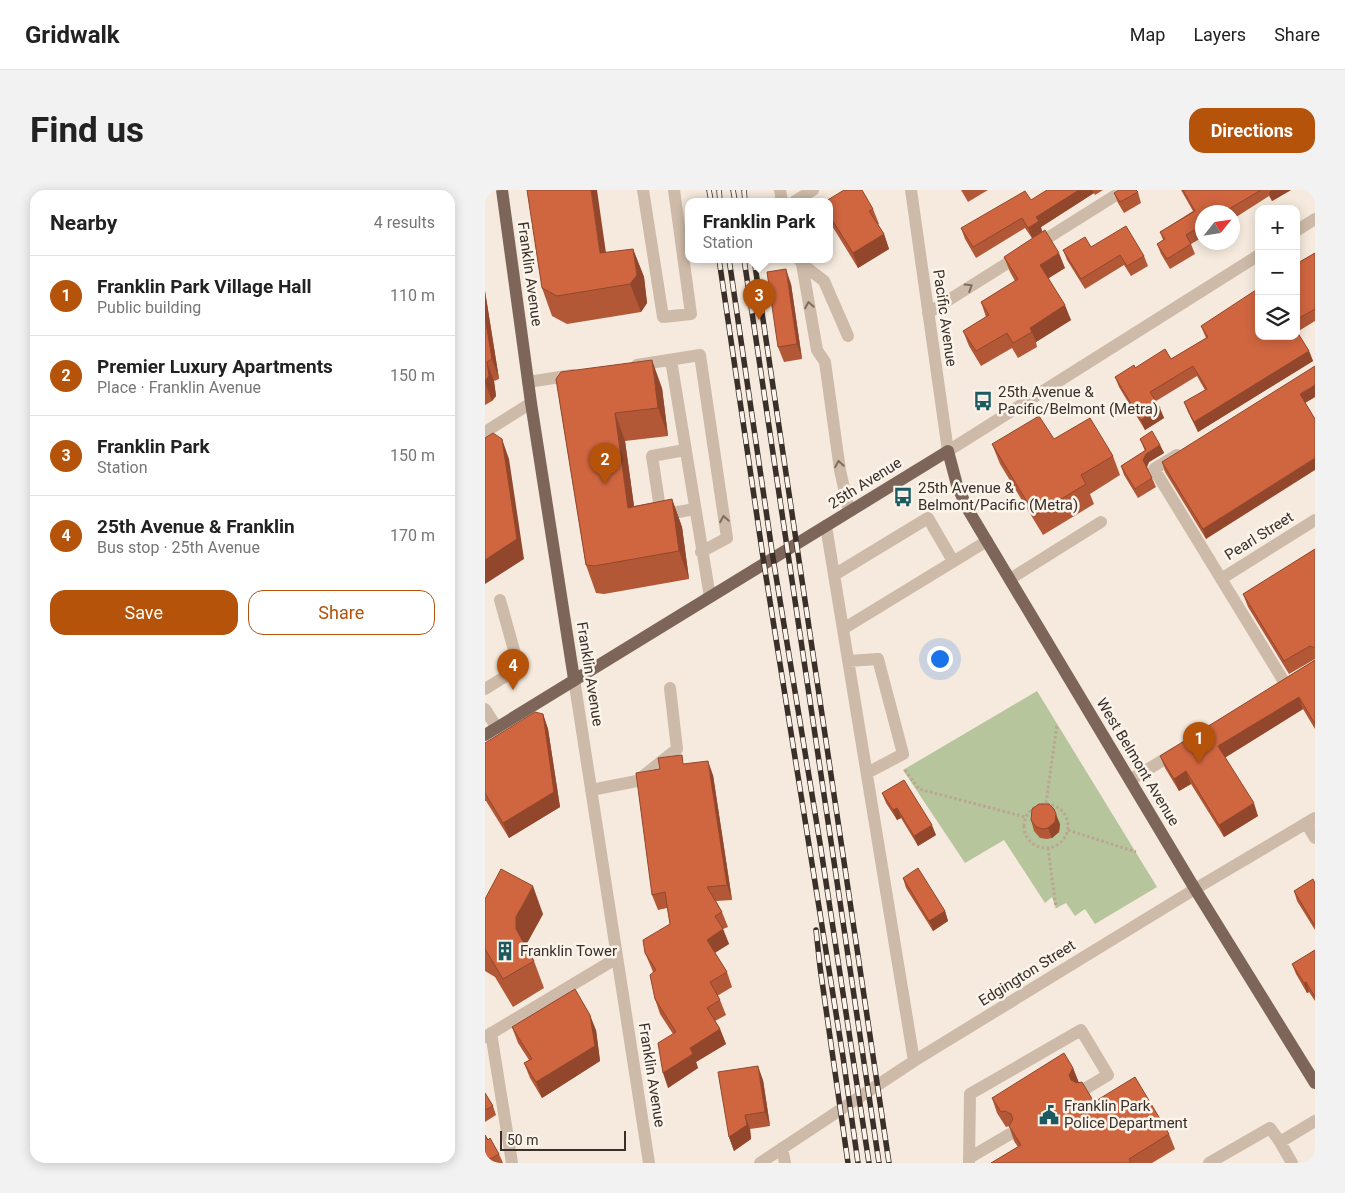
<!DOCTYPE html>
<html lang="en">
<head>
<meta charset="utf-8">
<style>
	body { margin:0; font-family:Roboto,sans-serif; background:#f2f2f2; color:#222 }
	.controls { position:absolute; right:15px; top:15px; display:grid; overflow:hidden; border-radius:10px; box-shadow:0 2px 12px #0003 }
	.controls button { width:45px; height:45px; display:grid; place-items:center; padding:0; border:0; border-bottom:1px solid #e0e0e0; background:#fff; color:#222; font:25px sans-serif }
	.compass { position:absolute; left:710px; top:15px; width:45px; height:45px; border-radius:50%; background:#fff; box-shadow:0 2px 12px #0003; rotate:60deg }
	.scale { position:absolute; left:15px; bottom:12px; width:126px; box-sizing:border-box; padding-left:5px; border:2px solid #3a2f29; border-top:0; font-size:14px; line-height:18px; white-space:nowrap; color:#3a2f29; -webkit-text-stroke:4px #fbf4eb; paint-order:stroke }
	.you { position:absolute; left:454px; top:468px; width:18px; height:18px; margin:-12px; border:4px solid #fff; border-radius:50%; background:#1a73e8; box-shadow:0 0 0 8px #1a73e833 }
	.badge { display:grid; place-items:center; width:32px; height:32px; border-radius:50%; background:#b45309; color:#fff; font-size:16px; font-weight:700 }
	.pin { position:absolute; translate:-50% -41px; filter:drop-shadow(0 1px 2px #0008) }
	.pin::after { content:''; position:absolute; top:26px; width:18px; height:15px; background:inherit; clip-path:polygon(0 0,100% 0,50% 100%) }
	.popup { position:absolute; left:200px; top:8px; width:148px; height:65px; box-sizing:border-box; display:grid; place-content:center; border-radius:10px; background:#fff; filter:drop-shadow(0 1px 4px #0005); font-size:16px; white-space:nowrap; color:#767676 }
	.popup b { font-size:19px; color:#222 }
	.popup::after { content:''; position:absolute; left:50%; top:100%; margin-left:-10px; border:10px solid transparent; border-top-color:#fff }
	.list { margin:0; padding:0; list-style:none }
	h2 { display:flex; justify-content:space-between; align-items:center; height:65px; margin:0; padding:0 20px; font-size:21px }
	h2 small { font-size:16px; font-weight:400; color:#767676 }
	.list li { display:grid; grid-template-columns:32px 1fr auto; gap:15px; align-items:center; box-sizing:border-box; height:80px; padding:0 20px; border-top:1px solid #e0e0e0 }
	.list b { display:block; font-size:19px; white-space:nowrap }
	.list p { margin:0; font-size:16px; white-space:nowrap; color:#767676 }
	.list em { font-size:16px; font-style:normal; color:#767676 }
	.actions { display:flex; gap:10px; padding:15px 20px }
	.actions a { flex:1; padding:11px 0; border:1px solid #b45309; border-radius:15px; text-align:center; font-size:18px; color:#b45309 }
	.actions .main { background:#b45309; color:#fff }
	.icon { flex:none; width:28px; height:28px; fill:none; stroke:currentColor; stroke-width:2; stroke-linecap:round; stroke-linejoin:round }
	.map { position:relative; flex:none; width:830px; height:973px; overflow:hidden; border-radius:15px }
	header { display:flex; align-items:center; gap:30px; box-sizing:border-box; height:70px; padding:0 25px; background:#fff; border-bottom:1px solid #e0e0e0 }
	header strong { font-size:24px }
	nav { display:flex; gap:28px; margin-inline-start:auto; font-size:18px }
	.intro { display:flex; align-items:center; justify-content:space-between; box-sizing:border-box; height:120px; padding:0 30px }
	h1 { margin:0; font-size:35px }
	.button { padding:12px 22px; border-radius:15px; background:#b45309; color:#fff; font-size:18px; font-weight:700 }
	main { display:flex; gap:30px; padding:0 30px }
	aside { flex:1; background:#fff; border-radius:15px; box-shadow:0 2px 12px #0003 }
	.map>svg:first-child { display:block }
</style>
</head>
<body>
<header>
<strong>Gridwalk</strong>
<nav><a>Map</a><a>Layers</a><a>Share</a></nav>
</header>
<div class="intro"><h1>Find us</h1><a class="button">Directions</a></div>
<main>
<aside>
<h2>Nearby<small>4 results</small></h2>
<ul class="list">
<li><span class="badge">1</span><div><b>Franklin Park Village Hall</b><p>Public building</p></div><em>110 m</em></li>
<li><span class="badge">2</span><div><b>Premier Luxury Apartments</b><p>Place · Franklin Avenue</p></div><em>150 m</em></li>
<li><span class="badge">3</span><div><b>Franklin Park</b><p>Station</p></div><em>150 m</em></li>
<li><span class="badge">4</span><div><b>25th Avenue &amp; Franklin</b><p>Bus stop · 25th Avenue</p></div><em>170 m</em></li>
</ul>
<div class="actions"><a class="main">Save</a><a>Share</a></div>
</aside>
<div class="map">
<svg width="830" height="973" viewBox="0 0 830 973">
	<rect width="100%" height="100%" fill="#f5eadd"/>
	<path fill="#b7c59c" d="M552 501 672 697 610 734 600 719 590 726 581 713 571 718 567 707 560 713 519 650 480 673 418 580Z"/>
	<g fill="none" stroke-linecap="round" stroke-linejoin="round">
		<path stroke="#baa492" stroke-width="3" stroke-dasharray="2.5 2.5" stroke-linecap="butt" d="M261 114 279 111
			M420 580 434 599 540 627
			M561 613 572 534
			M539 636a22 22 0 1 1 44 0a22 22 0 1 1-44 0Z
			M583 640 651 662
			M563 658 571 718"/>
		<path stroke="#cebaa8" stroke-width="12" d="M158 0 178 127 206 124 189 0
			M295 0 297 11
			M426 0 463 261 774 65
			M310 11 328 0
			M811 41 830 29
			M314 69 317 74 332 160 340 172 355 280 364 321
			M317 74 339 91 363 146
			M443 123 639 0
			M186 170 225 407
			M152 175 215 165 242 348 216 362
			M43 192 88 185
			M0 242 46 213
			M200 260 167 266 176 325 210 319
			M692 265 669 279 801 495
			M341 336 429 871
			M349 385 443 328 468 371
			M525 389 616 332
			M736 389 830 330
			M358 439 502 351
			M363 471 393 469 418 564 382 583
			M89 489 164 973
			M0 499 34 478 15 410
			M0 519 12 538
			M645 590 690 563
			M106 600 152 591 192 559 185 498
			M821 633 830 648
			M6 843 27 973
			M0 847 132 768
			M795 952 807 973
			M297 958 300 973
			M484 968 525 944
			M275 973 429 871 710 699 830 628
			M484 973 485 904 596 840 623 885 598 900
			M724 973 785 938 795 952 830 931"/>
		<path stroke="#7d6659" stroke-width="12" d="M17 0 46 213 89 489
			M0 545 463 261 472 295 482 318 710 699 830 893"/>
		<defs>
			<path id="rail" d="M224 0 226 11
				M234 0 235 11
				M248 0 250 11
				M259 0 260 11
				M234 69 279 374 358 867 373 973
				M244 69 288 368 335 653 384 973
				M259 69 394 973
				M269 69 404 973
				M331 740 335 777 363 973"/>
		</defs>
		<use href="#rail" stroke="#3a2f29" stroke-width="5.5"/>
		<use href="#rail" stroke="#fbf4eb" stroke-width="4" stroke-dasharray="11" stroke-linecap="butt"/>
	</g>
	<path fill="#b35837" d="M476 0H503L483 12Z
		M562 0H618L610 5 609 3 556 37 557 42 547 48 540 38 491 68 480 49 476 38 546 10Z
		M696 0H806L787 11 784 6 748 29V22H718V47L706 54 710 64 685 79 676 64 672 54 678 50 675 42 708 21Z
		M653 2 656 13 639 23 633 13 629 3Z
		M344 11 388 19 394 34H393L399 44 404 59 373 78 344 31Z
		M606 57 659 66 663 76 646 86 639 75 600 99 582 70 578 60Z
		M148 59 159 87 162 113 156 122 82 134 67 126 57 98 121 63Z
		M830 63V131L812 142 824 161 828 171 713 242 703 222 699 212 720 200 712 186 671 211 679 228 660 240 634 197 630 187 650 178 686 169 721 148 716 136 811 146V74Z
		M519 67 580 78 563 88 586 130 551 152 552 157 533 168 527 158 496 176 484 156 478 141 501 127 496 112 530 91 525 82Z
		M306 94 317 169 299 172 293 157Z
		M0 101 14 189 9 191 11 206 7 211 0 215Z
		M71 189 177 198 183 246 140 251 149 316 187 309 197 337 204 389 119 404 111 403 101 375Z
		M830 207 820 213 721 349 680 282 677 272Z
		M569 249 628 266 635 285 605 304 609 314 558 345 515 274 507 254Z
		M655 249 675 255 679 263 664 272 662 277 667 288 671 297 653 308 639 285 636 276 660 261Z
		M830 359V469L804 484 763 417 758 404Z
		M830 470V539L818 519 740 567 773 626 739 647 706 594 694 601 680 578 675 566Z
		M58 524 63 539 75 617 24 648 1 611H0V553Z
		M200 574 228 585 247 710 231 711 237 722 243 737 238 739 244 754 230 763 242 782 247 797 232 806 235 810 241 825 230 831 235 839 241 854 211 872 213 878 183 898 188 844 175 824 170 809 168 782 166 777 160 763 185 734 182 718 173 720 167 705 175 579Z
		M397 603 451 645 433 656 416 628 412 630 401 613Z
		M546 630 575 634 574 642 567 648 562 649 555 648 549 641Z
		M418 688 460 721 463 731 448 741 421 698Z
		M830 693V740L812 711 809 701Z
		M0 709 58 724 41 755V757L49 771 59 798 28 817 10 787 0 781Z
		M830 760V811L824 802 822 803 811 784 807 774Z
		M27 837 111 840 115 871 57 908 45 888 39 873 44 870 33 853Z
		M588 878 594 893 609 912 684 944 690 959 667 973H506L533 957 529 951 524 936 521 937 512 923 507 908Z
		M278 890 285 936 265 939 266 949 249 961 244 947Z
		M0 903 8 916 11 925 0 932Z
		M0 945 14 964 18 973H0Z"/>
	<path fill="#92472d" d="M106 0H112L125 91 115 63Z
		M594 0H607L609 3 556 37 557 42 547 48 543 38 551 27Z
		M787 0H806L787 11 784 2Z
		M399 44 404 59 373 78 368 63Z
		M148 59 159 87 162 113 156 122 145 94Z
		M574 63 580 78 561 90 555 75Z
		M301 79 306 94 317 169 312 154Z
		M0 101 14 189 7 169 0 127Z
		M580 115 586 130 551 152 547 142 545 138Z
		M824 161 828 171 713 242 709 232Z
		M167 170 177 198 183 246 173 218Z
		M2 172 9 191 11 206 7 211 0 192Z
		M830 195V207L818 214 815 204Z
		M675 218 679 228 660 240 656 230Z
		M130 223 140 251 153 345 143 318Z
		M17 249 24 269 39 369 0 394V370Z
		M675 255 679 263 664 272 661 279 658 270 661 264Z
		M830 268V280L721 349 718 339Z
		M187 309 197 337 204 389 194 361Z
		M814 507 818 519 738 569 733 556Z
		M58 524 63 539 75 617 24 648 18 633Z
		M223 571 228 585 247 710 242 695Z
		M701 581 706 594 694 601 689 589Z
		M769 613 773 626 739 647 734 635Z
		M412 618 416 628 412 630 408 620Z
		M571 624 575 634 574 642 567 648 563 638Z
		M447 635 451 645 433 656 429 646Z
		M48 696 58 724 41 755V767L31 739V727Z
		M460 721 463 731 448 741 444 731Z
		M238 739 244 754 227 764 222 750Z
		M821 792 824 802 822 803 819 793Z
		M105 825 111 840 115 871 57 908 51 892Z
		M235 839 241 854 211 872 213 878 183 898 178 883 205 858Z
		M273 876 278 890 285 936 280 922Z
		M588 878 594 893 591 905 584 885Z
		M260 925 265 939 266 949 249 961 244 947Z"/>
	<path fill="#d06640" stroke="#92472d" d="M42 0H106L115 63 148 59 152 85 145 94 72 106 57 98Z
		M359 0H377L388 19 384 21 399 44 368 63 344 25V11H341Z
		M562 0H594L551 27 554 31 543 38 537 28 488 57 476 38 540 1 546 10Z
		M634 0H651L653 2 635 12 629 3Z
		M698 0H776L739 22H718V35L701 45 706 54 682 69 672 54 680 49 675 42 710 21Z
		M641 36 659 66 642 76 635 65 596 89 578 60 600 47 606 57Z
		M560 40 574 63 555 75 580 115 545 138 547 142 528 153 522 143 491 161 478 141 504 125 496 112 533 89 519 67Z
		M830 63V119L811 130V74Z
		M301 79 312 154 293 157 282 82Z
		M774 98V146H811V140L824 161 709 232 699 212 722 199 708 176 665 202 675 218 656 230 630 187 649 175 650 178 680 159 686 169 723 147 716 136Z
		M0 127 7 169 2 172 4 186 0 191Z
		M167 170 173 218 130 223 143 318 187 309 194 361 109 376 101 375 71 189 76 182Z
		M830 176V195L815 204 830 229V268L718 339 677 272Z
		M554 226 569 249 605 228 628 266 596 285 601 294 550 325 507 254Z
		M667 241 675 255 661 264 658 270 667 288 650 299 636 276 661 260 655 249Z
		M8 243 17 249 32 349 0 370V248Z
		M830 359V458L825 456 799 471 758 404Z
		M830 470V534L814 507 733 556 769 613 734 635 701 581 689 589 675 566Z
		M50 522 58 524 69 602 18 633 0 603V553Z
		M197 565 198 574 223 571 242 695 222 697 237 722 230 726 238 739 222 750 242 782 225 792 235 810 222 818 235 839 205 858 208 864 178 883 173 853 191 842 170 809 165 785 171 780 160 763 158 750 185 734 180 702 167 705 151 583 175 579 173 568Z
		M419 590 447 635 429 646 412 618 408 620 397 603Z
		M554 614H564L569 619 571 624 570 632 563 638 558 639 551 637 546 630 547 619Z
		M433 678 460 721 444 731 418 688Z
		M16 679 48 696 31 727V739L49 771 18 789 0 759V709Z
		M828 689 830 693V736L809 701Z
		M830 760V807L821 792 819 793 807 774Z
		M90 799 105 825 110 856 51 892 39 873 47 869 27 837Z
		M579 863 588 878 584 885 586 890 592 893 597 892 609 912 650 887 684 944 644 969 646 973H506L536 955 524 936 528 929 526 924 520 921 516 922 507 908Z
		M273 876 280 922 260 925 262 935 244 947 233 882Z
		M0 903 8 916 0 920Z
		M0 945 3 950 5 948 14 964 0 972Z"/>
	<defs><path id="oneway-chevron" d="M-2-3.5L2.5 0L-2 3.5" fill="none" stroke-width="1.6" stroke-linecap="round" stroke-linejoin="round" transform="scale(1.25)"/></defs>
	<g stroke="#7d6e62">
		<use href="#oneway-chevron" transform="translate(484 97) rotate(-32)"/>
		<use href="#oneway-chevron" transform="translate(324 115) rotate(-100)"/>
		<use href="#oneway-chevron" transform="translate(354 274) rotate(-99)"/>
		<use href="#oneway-chevron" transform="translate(239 329) rotate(-99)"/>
	</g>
	<defs>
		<symbol id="bus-bare" viewBox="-9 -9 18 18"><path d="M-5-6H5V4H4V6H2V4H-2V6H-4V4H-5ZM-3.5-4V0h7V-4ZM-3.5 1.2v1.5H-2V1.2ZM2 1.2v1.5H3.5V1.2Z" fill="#1a5a60" stroke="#fbf4eb" stroke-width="2.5" paint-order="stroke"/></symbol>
		<symbol id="building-bare" viewBox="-9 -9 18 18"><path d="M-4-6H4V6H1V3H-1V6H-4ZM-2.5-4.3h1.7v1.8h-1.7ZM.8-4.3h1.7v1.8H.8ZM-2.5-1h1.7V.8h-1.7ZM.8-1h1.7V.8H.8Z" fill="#1a5a60" stroke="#fbf4eb" stroke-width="2.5" paint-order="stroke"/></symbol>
		<symbol id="civic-bare" viewBox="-9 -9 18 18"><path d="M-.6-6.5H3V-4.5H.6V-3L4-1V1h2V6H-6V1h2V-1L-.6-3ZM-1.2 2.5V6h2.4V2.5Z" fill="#1a5a60" stroke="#fbf4eb" stroke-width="2.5" paint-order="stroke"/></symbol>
	</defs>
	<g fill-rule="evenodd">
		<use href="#bus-bare" x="484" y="197" width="28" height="28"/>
		<use href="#bus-bare" x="404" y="293" width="28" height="28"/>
		<use href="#building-bare" x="6" y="747" width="28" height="28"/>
		<use href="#civic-bare" x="550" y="911" width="28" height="28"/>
	</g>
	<g text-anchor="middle" stroke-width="5" stroke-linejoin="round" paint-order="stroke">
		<g font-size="15" fill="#3a2f29" stroke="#fbf4eb">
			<text transform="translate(45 84) rotate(82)" y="5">Franklin Avenue</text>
			<text transform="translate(460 128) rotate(82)" y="5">Pacific Avenue</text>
			<text transform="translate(380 293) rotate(-32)" y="5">25th Avenue</text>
			<text transform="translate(774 346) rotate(-32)" y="5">Pearl Street</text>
			<text transform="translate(105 484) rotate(81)" y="5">Franklin Avenue</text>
			<text transform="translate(653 572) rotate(59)" y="5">West Belmont Avenue</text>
			<text transform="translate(542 783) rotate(-32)" y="5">Edgington Street</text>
			<text transform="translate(167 885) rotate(81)" y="5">Franklin Avenue</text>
		</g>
		<g font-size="15" fill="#3a2f29" stroke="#fbf4eb" text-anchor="start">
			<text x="513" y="207">25th Avenue &amp;<tspan x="513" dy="17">Pacific/Belmont (Metra)</tspan></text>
			<text x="433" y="303">25th Avenue &amp;<tspan x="433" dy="17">Belmont/Pacific (Metra)</tspan></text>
			<text x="35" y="766">Franklin Tower</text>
			<text x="579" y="921">Franklin Park<tspan x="579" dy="17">Police Department</tspan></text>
		</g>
	</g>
</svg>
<div class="controls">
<button>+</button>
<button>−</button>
<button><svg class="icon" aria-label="layers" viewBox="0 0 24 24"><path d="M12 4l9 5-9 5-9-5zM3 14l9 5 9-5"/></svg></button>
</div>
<svg class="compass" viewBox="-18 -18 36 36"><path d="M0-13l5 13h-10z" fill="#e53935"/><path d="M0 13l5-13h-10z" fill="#767676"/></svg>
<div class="scale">50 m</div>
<div class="you"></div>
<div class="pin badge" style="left:714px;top:573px">1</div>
<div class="pin badge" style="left:120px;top:294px">2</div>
<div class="pin badge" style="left:274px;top:130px">3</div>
<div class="popup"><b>Franklin Park</b>Station</div>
<div class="pin badge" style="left:28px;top:500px">4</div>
</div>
</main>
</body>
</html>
